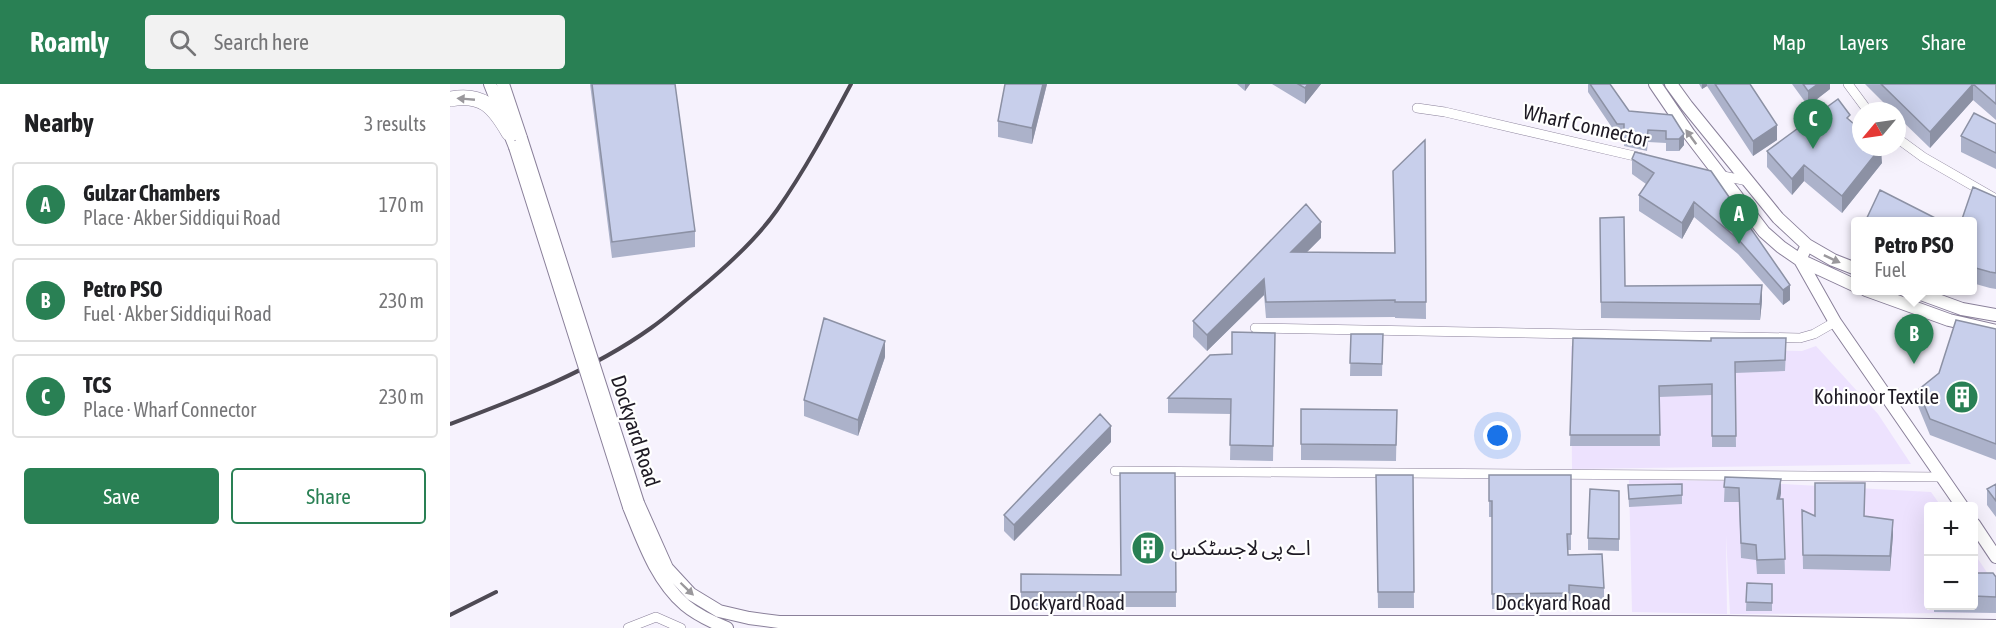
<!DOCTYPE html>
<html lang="en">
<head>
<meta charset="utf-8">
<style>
	body { margin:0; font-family:"Asap Condensed","Noto Sans Arabic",sans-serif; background:#f2f2f2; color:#202124 }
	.controls { position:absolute; right:18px; bottom:18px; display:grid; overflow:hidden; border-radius:6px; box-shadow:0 6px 24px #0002 }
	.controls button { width:54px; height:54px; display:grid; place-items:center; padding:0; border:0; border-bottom:2px solid #e0e0e0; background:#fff; color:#202124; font:30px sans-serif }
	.compass { position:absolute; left:1402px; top:18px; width:54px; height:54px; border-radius:50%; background:#fff; box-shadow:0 6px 24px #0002; rotate:241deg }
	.you { position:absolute; left:1048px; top:352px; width:21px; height:21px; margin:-15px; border:4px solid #fff; border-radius:50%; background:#1a73e8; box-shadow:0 0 0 9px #1a73e833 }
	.badge { display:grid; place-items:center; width:39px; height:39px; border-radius:50%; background:#298054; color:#fff; font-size:20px; font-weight:700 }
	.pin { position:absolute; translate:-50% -50px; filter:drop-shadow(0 2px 3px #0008) }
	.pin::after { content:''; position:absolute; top:32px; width:21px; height:18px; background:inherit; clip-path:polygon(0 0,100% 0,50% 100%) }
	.popup { position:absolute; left:1401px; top:133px; width:126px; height:78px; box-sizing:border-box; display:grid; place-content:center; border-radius:6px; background:#fff; filter:drop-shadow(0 2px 4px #0005); font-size:20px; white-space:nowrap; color:#757577 }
	.popup b { font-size:22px; color:#202124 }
	.popup::after { content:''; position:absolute; left:50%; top:100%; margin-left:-12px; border:12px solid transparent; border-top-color:#fff }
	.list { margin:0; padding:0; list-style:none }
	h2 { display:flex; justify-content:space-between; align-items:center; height:78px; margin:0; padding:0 24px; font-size:26px }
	h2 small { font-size:20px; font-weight:400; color:#757577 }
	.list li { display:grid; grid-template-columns:39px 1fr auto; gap:18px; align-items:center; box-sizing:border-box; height:84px; margin:0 12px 12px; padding:0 12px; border:2px solid #e0e0e0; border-radius:6px }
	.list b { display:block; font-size:22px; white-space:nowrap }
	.list p { margin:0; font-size:20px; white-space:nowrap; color:#757577 }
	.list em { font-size:20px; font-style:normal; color:#757577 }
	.actions { display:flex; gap:12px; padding:18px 24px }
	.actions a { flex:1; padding:14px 0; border:2px solid #298054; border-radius:6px; text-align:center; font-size:21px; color:#298054 }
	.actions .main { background:#298054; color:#fff }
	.icon { flex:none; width:33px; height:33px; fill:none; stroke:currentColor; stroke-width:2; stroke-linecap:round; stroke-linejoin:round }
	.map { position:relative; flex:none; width:1546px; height:544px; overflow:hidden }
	header { display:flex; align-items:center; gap:36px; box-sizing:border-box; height:84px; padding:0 30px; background:#298054; color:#fff }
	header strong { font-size:28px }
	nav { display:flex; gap:33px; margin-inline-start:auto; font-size:21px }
	.search { width:420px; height:54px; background:#f2f2f2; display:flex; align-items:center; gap:15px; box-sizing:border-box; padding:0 21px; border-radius:6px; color:#757577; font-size:22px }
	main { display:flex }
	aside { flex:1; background:#fff }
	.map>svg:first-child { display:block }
</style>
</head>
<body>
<header>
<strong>Roamly</strong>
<div class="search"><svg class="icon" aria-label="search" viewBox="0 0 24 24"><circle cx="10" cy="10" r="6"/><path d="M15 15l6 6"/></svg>Search here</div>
<nav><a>Map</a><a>Layers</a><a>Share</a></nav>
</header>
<main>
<aside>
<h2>Nearby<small>3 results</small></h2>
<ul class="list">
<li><span class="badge">A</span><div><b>Gulzar Chambers</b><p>Place · Akber Siddiqui Road</p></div><em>170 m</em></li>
<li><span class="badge">B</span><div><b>Petro PSO</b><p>Fuel · Akber Siddiqui Road</p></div><em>230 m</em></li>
<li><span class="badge">C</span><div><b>TCS</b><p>Place · Wharf Connector</p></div><em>230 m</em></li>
</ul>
<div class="actions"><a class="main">Save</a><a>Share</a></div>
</aside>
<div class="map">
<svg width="1546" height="544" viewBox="0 0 1546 544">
	<rect width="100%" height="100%" fill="#f6f2fd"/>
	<path fill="#ede2fe" d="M1121 262 1352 267 1366 262 1428 330 1461 380 1122 385Z
		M1179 396 1274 397 1481 408 1491 422H1478V522H1524V469L1546 502V529L1280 530 1276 451 1277 530 1182 528Z"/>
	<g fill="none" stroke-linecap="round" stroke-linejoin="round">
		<defs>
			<path id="minor" d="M1398 0 1418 27
				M967 24 995 28 1193 74
				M1447 54 1473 73 1546 115
				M1268 91 1298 97
				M805 244 1350 254 1364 250 1385 238
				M665 387 1492 393
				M178 544 206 533 231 544"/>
			<path id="tertiary" d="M40 0 65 63
				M53 0 71 54
				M1205 0 1239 50 1314 148 1331 163 1350 176 1406 202
				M1221 0 1237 22 1328 134 1357 161 1383 176 1406 185
				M1357 161 1350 176 1385 238 1512 422
				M1416 206 1499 236 1546 247
				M1460 206 1512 225 1546 231
				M188 419 217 484 241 510 269 527 299 534 329 538H1277L1546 542
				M179 423C193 457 206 496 235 521 247 531 262 538 277 544
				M1524 440 1546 473"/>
			<path id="trunk" d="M0 15C33 9 44 23 59 49"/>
		</defs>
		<use href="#minor" stroke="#8a809a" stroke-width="10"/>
		<use href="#tertiary" stroke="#8a809a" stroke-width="14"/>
		<use href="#trunk" stroke="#8a809a" stroke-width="16"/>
		<use href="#minor" stroke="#fff" stroke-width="9"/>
		<use href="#tertiary" stroke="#fff" stroke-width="12"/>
		<use href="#trunk" stroke="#fff" stroke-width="15"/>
		<path stroke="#4e4a54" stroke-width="4" d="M0 340C69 314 141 287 201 244 217 233 232 219 247 207 276 183 306 156 327 126 355 86 378 43 401 0
			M0 531 46 508"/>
		<defs>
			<path id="tertiary-bridge" d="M71 54 188 419
				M65 63 179 423"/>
		</defs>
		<use href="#tertiary-bridge" stroke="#8a809a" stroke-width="14" stroke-linecap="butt"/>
		<use href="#tertiary-bridge" stroke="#fff" stroke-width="12"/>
	</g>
	<path fill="#acb2ca" d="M140 0H225L245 147V163L162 174Z
		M555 0H597L582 60 548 53V37Z
		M787 0H800L795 7Z
		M822 0H871L855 20Z
		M1138 0H1160L1179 27 1222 31 1234 61 1229 67H1216V59L1198 58 1197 67 1174 62V52L1167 51 1138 8Z
		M1249 0H1300L1327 56 1303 72 1257 2 1252 5Z
		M1342 0H1380V5L1358 22Z
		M1415 0H1546V36L1523 16 1480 64 1447 32V27H1442Z
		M1400 36 1432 79 1392 129 1354 97 1342 111 1317 83V67Z
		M1546 40V85L1511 68V52Z
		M975 56 976 235 945 234V233L816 234 814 211 757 267 743 253V237L871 154 857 168 944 169Z
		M1182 75 1261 87 1340 216 1333 221 1288 170 1244 133 1232 155 1189 127V111L1196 100 1182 90Z
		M1546 113V205L1540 204 1522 199V138Z
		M1150 134 1175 202 1312 217 1310 236 1151 234Z
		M1546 245V376L1480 351 1468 322V306Z
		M825 249 823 377 780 376 781 330 718 329V314L782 270Z
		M901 250H933L932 292H900Z
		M1123 254 1336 265 1335 287 1285 289 1286 363H1262V311L1209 313 1210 362H1120Z
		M435 273 408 352 354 332V316Z
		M851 325 947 326 946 377 851 376Z
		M661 358 564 457 554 447V431Z
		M725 389 726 523H571V490L671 491Z
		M926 391H963L964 524H928Z
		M1039 391H1121V466H1118V471L1154 504V520L1119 517V525H1042V433H1039Z
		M1275 393 1331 409 1330 415H1333L1335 490H1307L1306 476 1291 474 1289 418H1274Z
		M1232 400V420L1179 423 1178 401Z
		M1546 400V433L1537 421V405Z
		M1169 407V467L1138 466V454Z
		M1352 426 1365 432 1443 451 1440 487 1353 485Z
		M1524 489 1546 493V529L1484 528V522H1524Z
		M1297 499 1322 500V527H1296Z"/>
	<path fill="#8c91a4" d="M593 0H597L582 60V44Z
		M795 0H800L795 7Z
		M858 0H871L855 20V4Z
		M1252 0H1257V2L1252 5Z
		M1368 0H1380V5L1358 22V7Z
		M1523 0V16L1480 64V48Z
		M1327 41V56L1303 72V57Z
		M1234 50V61L1229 67V55Z
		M1431 63 1432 79 1392 129V112Z
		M1354 81V97L1342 111V95Z
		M1244 118V133L1232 155V139Z
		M871 138V154L841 184V168Z
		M814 195V211L757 267V251Z
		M1312 201V217L1310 236V220Z
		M1340 201V216L1333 221V206Z
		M435 257V273L408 352V336Z
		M661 342V358L564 457V441Z
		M1331 395V409L1327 430V415Z
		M1443 436V451L1440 487V472Z"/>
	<path fill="#c8cfeb" stroke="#8c91a4" stroke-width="1.5" d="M142 0H225L245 147 162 158Z
		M555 0H593L582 44 548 37Z
		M848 0H858L855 4Z
		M1140 0H1160L1179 27 1222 31 1234 50 1229 55H1216V47L1198 46 1197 55 1174 50V40H1167Z
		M1265 0H1300L1327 41 1303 57Z
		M1353 0H1368L1358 7Z
		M1431 0H1546V20L1523 0 1480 48Z
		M1388 15 1400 31 1397 34 1411 46V63H1431L1392 112 1354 81 1342 95 1317 67Z
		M1524 29 1546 40V69L1511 52Z
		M975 56 976 218H945V216L816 218 814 195 757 251 743 237 856 120 871 138 841 168 945 169 943 87Z
		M1185 68 1261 87 1340 201 1333 206 1288 155 1244 118 1232 139 1189 111 1204 89 1182 75Z
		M1523 103 1546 113V189L1540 188 1522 183V138H1511Z
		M1430 106 1493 138H1415Z
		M1174 133 1175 202 1312 201 1310 220 1151 218 1150 134Z
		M374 234 435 257 408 336 354 316Z
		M1506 236 1546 245V360L1480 335 1468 306 1489 289Z
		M782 248 825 249 823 362 780 361 781 315 718 314 760 271 782 270Z
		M901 250H933L932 280 900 279Z
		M1123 254 1261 257V254H1336L1335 276 1285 278 1286 352H1262V300L1209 302 1210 351H1120Z
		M851 325 947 326 946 361 851 360Z
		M650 330 661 342 564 441 554 431Z
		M670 389H725L726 508H571V490L671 491Z
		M926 391H963L964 508H928Z
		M1039 391H1121V450H1117L1118 471 1152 470 1154 504 1119 501V509L1042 510V417H1039Z
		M1275 393 1331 395 1327 415H1333L1335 475 1307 476 1306 461 1291 459 1289 404 1274 403Z
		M1365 399H1415L1414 432 1443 436 1440 472 1353 471 1352 426 1365 432Z
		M1232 400V411L1179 415 1178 401Z
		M1546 400V417L1537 405Z
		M1140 405 1169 407V455L1138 454Z
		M1524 489H1543L1546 493V513L1524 512Z
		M1297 499 1322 500V519L1296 518Z"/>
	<defs><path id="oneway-solid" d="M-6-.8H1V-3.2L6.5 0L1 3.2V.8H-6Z" transform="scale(1.5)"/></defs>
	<g fill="#9a989c">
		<use href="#oneway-solid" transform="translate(16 15) rotate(-175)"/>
		<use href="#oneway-solid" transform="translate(1241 53) rotate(-126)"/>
		<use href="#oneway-solid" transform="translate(1382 175) rotate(25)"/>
		<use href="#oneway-solid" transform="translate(237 505) rotate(44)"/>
	</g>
	<defs>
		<symbol id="building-disc" viewBox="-11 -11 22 22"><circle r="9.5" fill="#298054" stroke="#fff"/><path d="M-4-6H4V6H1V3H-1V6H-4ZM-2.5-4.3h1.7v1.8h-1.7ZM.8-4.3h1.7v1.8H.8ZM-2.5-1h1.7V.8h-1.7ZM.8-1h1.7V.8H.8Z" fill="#fff"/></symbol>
	</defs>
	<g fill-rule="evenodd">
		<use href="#building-disc" x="1493" y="294" width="38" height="38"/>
		<use href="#building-disc" x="679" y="445" width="38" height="38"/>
	</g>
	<g text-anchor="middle" stroke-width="4.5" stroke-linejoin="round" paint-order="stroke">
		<g font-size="21" fill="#1e1a24" stroke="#fff">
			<text transform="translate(1136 42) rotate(13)" y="7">Wharf Connector</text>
			<text transform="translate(185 347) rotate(72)" y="7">Dockyard Road</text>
			<text x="617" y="526">Dockyard Road</text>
			<text x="1103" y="526">Dockyard Road</text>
		</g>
		<g font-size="21" fill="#1e1a24" stroke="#fff" text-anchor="end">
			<text x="1489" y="320">Kohinoor Textile</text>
			<text x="721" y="471" text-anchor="start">اے پی لاجسٹکس</text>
		</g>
	</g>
</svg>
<div class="controls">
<button>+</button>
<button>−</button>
</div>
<svg class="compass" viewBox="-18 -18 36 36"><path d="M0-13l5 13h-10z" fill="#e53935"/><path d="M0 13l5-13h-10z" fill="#757577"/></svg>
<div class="you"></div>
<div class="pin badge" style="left:1289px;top:160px">A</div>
<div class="pin badge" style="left:1464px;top:280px">B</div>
<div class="popup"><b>Petro PSO</b>Fuel</div>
<div class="pin badge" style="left:1363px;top:65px">C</div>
</div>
</main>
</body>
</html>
